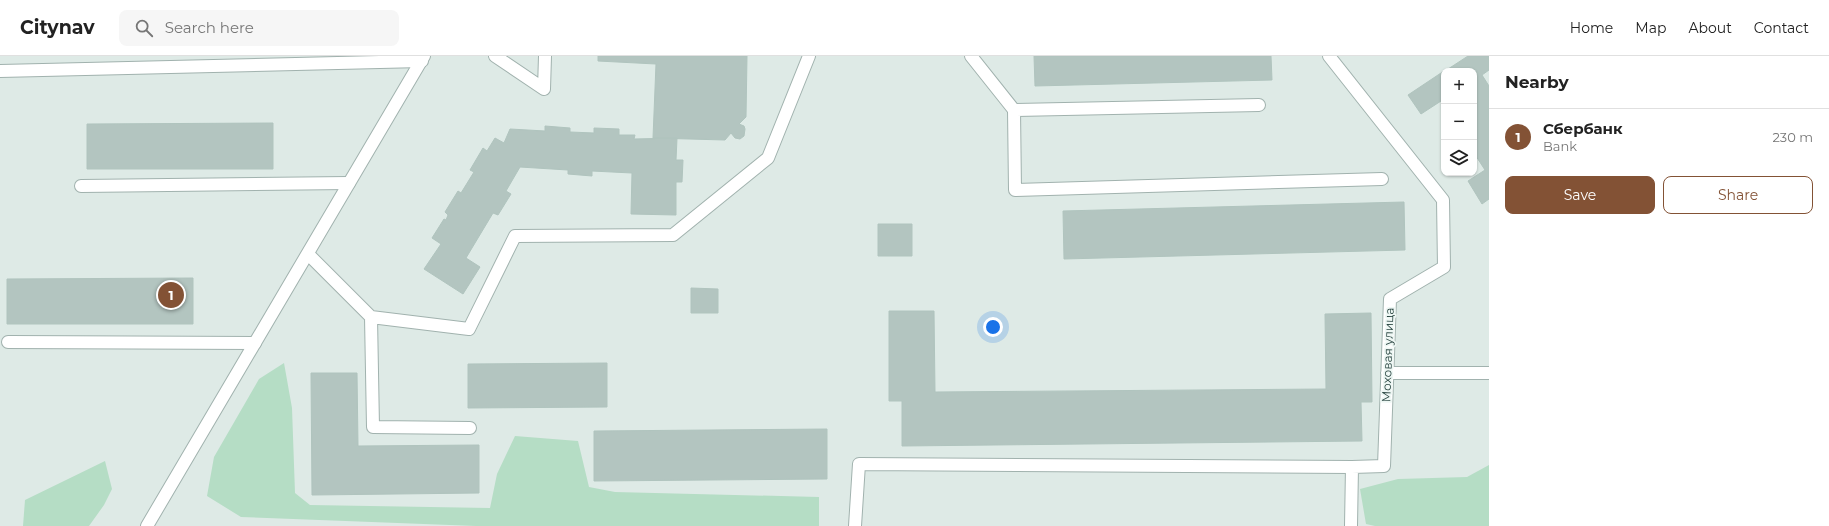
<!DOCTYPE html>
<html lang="en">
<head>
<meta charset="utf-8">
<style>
	body { margin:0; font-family:Montserrat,sans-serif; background:#f6f6f6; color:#222 }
	.controls { position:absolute; right:12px; top:12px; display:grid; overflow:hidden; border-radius:8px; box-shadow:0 1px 3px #0004 }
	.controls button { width:36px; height:36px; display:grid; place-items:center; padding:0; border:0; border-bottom:1px solid #e0e0e0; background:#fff; color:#222; font:20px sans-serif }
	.you { position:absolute; left:993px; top:271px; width:14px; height:14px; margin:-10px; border:3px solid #fff; border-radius:50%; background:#1a73e8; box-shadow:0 0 0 6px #1a73e833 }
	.badge { display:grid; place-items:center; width:26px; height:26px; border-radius:50%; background:#835235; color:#fff; font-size:13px; font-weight:700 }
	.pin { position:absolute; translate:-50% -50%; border:2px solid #fff; box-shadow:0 1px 4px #0006 }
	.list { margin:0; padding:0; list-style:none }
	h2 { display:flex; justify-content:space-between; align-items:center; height:52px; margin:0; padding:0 16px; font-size:17px }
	h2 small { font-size:13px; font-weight:400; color:#767676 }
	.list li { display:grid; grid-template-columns:26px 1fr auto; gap:12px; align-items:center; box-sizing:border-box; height:56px; padding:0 16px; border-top:1px solid #e0e0e0 }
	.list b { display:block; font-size:15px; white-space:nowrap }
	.list p { margin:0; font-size:13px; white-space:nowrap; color:#767676 }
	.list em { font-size:13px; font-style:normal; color:#767676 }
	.actions { display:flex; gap:8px; padding:12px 16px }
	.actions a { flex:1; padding:9px 0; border:1px solid #835235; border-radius:8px; text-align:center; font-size:14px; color:#835235 }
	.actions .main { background:#835235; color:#fff }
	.icon { flex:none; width:22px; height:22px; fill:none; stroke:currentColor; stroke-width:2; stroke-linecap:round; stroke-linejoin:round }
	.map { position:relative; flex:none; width:1489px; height:470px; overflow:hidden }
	header { display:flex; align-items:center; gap:24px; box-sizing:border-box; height:56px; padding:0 20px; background:#fff; border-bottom:1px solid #e0e0e0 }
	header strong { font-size:19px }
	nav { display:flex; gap:22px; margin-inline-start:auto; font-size:14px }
	.search { width:280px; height:36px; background:#f6f6f6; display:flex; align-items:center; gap:10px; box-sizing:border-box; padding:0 14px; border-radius:8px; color:#767676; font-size:15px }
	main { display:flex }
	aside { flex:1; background:#fff }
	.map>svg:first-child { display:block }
</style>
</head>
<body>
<header>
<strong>Citynav</strong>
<div class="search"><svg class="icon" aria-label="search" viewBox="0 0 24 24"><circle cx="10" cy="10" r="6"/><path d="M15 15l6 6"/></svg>Search here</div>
<nav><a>Home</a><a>Map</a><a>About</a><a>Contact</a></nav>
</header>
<main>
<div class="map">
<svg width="1489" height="470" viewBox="0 0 1489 470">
	<rect width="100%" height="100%" fill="#deeae6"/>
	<path fill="#b5ddc5" d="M284 307 292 352 295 437 310 449 490 452 497 418 515 380 578 385 589 431 615 436 819 441V470H476L241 461 207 440 214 401 259 323Z
		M105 405 112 433 104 449 89 470H23L25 444Z
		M1489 409V470H1375L1366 468 1360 433 1398 423 1467 421Z"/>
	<path fill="#b3c5c0" stroke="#b0c4be" d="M598 0H747L746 61 739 68 744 70 745 73 744 80 740 83 735 82 731 77 725 84 653 82 656 8 598 5Z
		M1034 0H1271L1272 24 1035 30Z
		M1468 0H1489V14L1482 19 1489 30V143L1482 148 1468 125 1485 114 1474 97V15H1445Z
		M1444 15V50L1441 45 1421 58 1408 39Z
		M273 67V113H87V68Z
		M545 70 570 72V76L594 77V72L619 73V79H635L634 83 677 82 676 104H683L682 126H676V159L631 158 632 117 592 115V120L568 118V114L520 111 506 135 511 138 498 159 493 157 466 202 480 211 463 238 424 213 441 188 432 182 444 163 446 164 448 159 445 156 458 135 461 137 474 116 470 114 483 92 487 95 495 82 504 87 510 73 545 75Z
		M1404 146 1405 194 1064 203 1063 155Z
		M878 168H912V200H878Z
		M193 222V268H7V223Z
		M691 232 718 233V257H691Z
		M889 255H934L935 336 1326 333 1325 258 1371 257 1372 346H1361L1362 385 902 390V345H889Z
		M607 307V351L468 352V308Z
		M311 317H357L358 390 479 389V437L312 439Z
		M827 373V423L594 425V375Z"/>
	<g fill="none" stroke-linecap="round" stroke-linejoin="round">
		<defs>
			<path id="service" d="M495 0 544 33 545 0
				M971 0 1014 54 1259 49
				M1329 0 1443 144 1444 211 1390 243 1384 410 1352 411 1351 470
				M0 15 422 5
				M1014 54 1015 134 1382 123
				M81 130 349 127
				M308 198 371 261 469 273 515 180 673 179 768 102 809 0
				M371 261 373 371 470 372
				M8 286 255 287
				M1387 317H1489
				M855 470 859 408 1352 411"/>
			<path id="tertiary" d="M147 470 424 0"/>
		</defs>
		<use href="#service" stroke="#a1b2ae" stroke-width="14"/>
		<use href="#tertiary" stroke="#a1b2ae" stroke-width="14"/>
		<use href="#service" stroke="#fff" stroke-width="12"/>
		<use href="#tertiary" stroke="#fff" stroke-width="12"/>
	</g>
	<g text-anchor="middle" stroke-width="3.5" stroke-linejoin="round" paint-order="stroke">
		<g font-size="12" fill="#1e3b37" stroke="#eef7f4">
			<text transform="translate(1388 299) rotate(-88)" y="4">Моховая улица</text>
		</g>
	</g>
</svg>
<div class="controls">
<button>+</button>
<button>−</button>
<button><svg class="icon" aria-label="layers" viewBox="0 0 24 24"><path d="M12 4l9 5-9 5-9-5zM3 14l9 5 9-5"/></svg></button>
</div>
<div class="you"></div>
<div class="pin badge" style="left:171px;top:239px">1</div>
</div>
<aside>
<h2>Nearby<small></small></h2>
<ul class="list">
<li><span class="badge">1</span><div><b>Сбербанк</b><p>Bank</p></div><em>230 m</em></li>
</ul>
<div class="actions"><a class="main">Save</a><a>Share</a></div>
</aside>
</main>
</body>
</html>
